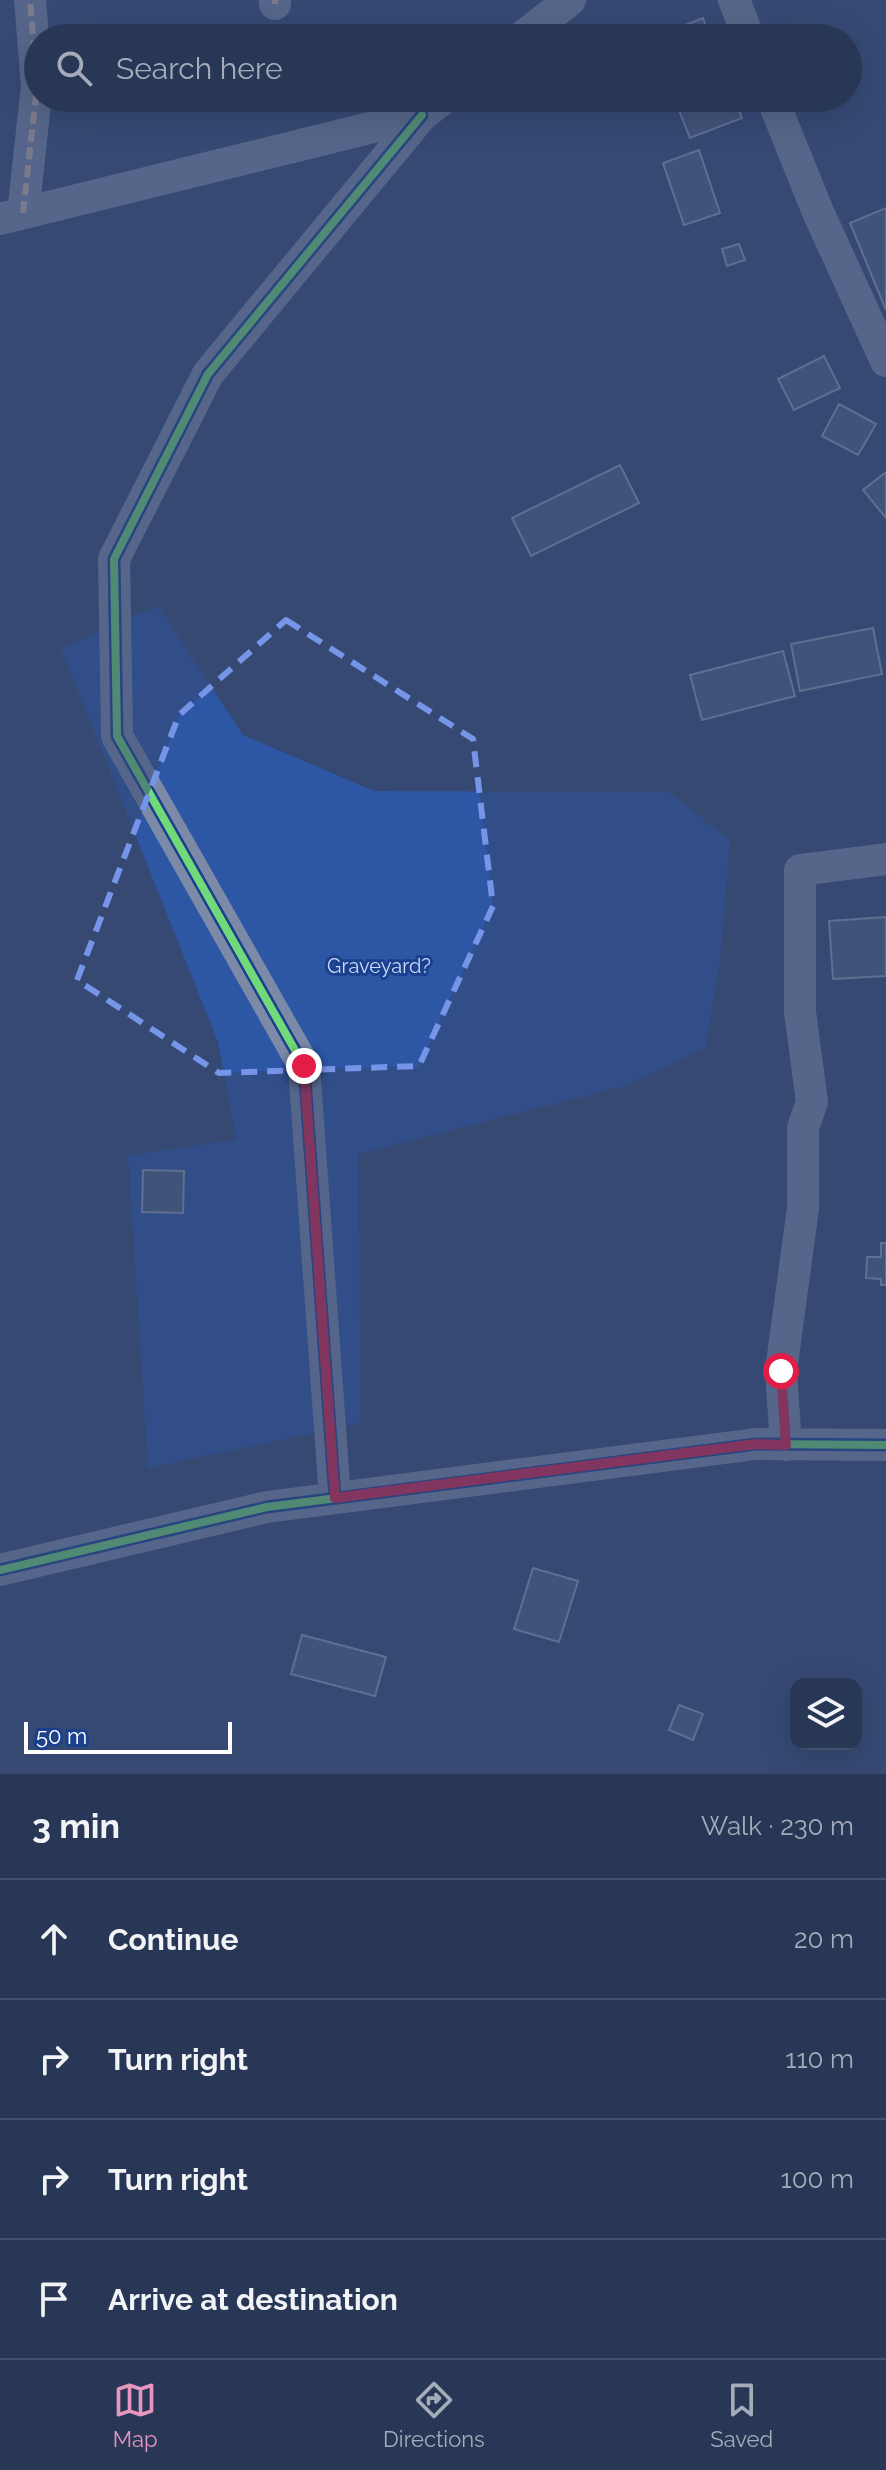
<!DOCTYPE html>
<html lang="en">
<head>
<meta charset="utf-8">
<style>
	body { margin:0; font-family:Raleway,sans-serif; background:#303f5c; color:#f1f3f6 }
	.controls { position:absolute; right:24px; bottom:24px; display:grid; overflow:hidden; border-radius:16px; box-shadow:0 8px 32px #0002 }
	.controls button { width:72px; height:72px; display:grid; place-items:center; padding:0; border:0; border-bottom:2px solid #44516c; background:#283756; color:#f1f3f6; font:40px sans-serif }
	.scale { position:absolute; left:24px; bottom:20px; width:208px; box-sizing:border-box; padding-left:8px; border:4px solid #fff; border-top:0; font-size:22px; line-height:28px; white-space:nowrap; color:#fff; -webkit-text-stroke:6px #1a408e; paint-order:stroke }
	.stop { position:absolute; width:24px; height:24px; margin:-18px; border:6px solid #e11d48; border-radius:50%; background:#fff }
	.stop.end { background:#e11d48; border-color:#fff; box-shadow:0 2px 8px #0008 }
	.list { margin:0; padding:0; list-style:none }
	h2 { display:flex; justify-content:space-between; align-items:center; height:104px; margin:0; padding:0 32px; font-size:34px }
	h2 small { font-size:26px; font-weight:400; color:#a5acb9 }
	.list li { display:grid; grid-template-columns:52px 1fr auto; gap:24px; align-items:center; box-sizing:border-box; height:120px; padding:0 32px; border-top:2px solid #44516c }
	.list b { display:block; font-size:30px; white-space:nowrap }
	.list em { font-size:26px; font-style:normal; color:#a5acb9 }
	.icon { flex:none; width:44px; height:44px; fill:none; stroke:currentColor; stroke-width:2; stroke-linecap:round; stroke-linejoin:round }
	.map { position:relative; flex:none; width:886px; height:1774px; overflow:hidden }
	.search { position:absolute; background:#283756; box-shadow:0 8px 32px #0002; left:24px; right:24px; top:24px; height:88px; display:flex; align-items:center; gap:20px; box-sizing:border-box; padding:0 28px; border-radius:44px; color:#a5acb9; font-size:30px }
	.sheet { height:584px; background:#283756 }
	nav { display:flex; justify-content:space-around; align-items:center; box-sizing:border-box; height:112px; border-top:2px solid #44516c; background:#283756; font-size:22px; color:#a5acb9 }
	nav a { display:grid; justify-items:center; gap:4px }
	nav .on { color:#e797bd }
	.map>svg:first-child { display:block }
</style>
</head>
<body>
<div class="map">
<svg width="886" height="1774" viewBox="0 0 886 1774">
	<rect width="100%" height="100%" fill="#354973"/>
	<path fill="#2d56a4" d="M158 606 243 735 374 791 669 792 730 841 720 961 706 1047 628 1085 358 1154 361 1423 148 1468 128 1156 236 1139 218 1042 61 649Z"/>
	<path fill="#4f6082" stroke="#909db5" stroke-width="2" d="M703 18 710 38H653Z
		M674 98H734L742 118 690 138Z
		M699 150 720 213 684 225 663 163Z
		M886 208V310L850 223Z
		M739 244 745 260 727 266 722 249Z
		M824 356 840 388 794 410 778 379Z
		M839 404 876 424 858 455 822 436Z
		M620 465 639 503 531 556 512 518Z
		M886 472V518L863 490Z
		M873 628 882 674 800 691 791 644Z
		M783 651 795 696 702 720 690 675Z
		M886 917V976L833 979 829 921Z
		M143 1170 184 1171 183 1213 142 1212Z
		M881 1243H886V1285H881V1279L866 1278 867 1257H881Z
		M533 1568 578 1581 559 1642 514 1629Z
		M302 1635 386 1657 375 1696 291 1674Z
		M679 1705 703 1714 693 1740 669 1730Z"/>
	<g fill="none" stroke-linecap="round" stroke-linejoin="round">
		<path stroke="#7c8aa7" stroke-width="32" d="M275 0V4
			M734 0 749 38
			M521 38 570 0
			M772 98 818 212 886 361
			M23 213 37 86 30 0
			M0 219 422 115 444 98
			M786 1445 781 1371 803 1208V1128L812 1102 800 1012V870L886 859
			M335 1498 304 1066 117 736 114 559 208 374 422 115
			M0 1570 267 1507 756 1444 886 1445"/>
		<path stroke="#d1b7ad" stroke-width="6" stroke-dasharray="12 6" stroke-linecap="butt" d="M275 0V4
			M23 213 37 86 30 0"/>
		<defs>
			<path id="cycleway" d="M335 1498 304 1066 117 736 114 559 208 374 422 115
				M0 1570 267 1507 756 1444 886 1445"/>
		</defs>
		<use href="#cycleway" stroke="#1a408e" stroke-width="13"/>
		<use href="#cycleway" stroke="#71d979" stroke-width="8"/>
	</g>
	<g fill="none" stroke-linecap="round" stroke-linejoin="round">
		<path stroke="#e11d48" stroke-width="10" d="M304 1066 335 1498 756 1444 786 1445 781 1371"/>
	</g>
	<path d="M0 0H886V1774H0ZM286 620 473 739 493 906 419 1066 219 1073 77 980 179 715Z" fill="#354973" fill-opacity=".55" fill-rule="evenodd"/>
	<path fill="none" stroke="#7795e8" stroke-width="6" stroke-dasharray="16 10" stroke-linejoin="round" d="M286 620 473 739 493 906 419 1066 219 1073 77 980 179 715Z"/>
	<g text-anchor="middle" stroke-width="6" stroke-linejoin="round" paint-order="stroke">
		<g font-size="20" fill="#ccdcfa" stroke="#1a408e">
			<text x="379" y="973">Graveyard?</text>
		</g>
	</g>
</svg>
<div class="controls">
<button><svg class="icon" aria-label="layers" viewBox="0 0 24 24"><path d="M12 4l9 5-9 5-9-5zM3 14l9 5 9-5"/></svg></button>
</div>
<div class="scale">50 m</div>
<div class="stop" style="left:781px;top:1371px"></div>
<div class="stop end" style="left:304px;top:1066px"></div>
<div class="search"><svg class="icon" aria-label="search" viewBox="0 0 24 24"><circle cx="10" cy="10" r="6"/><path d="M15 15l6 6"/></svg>Search here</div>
</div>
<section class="sheet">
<h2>3 min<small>Walk · 230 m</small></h2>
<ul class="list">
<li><svg class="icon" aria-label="ahead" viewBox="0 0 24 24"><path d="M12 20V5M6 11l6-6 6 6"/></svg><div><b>Continue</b></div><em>20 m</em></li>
<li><svg class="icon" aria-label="right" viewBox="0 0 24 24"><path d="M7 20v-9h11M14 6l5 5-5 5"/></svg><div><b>Turn right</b></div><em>110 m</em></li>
<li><svg class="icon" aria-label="right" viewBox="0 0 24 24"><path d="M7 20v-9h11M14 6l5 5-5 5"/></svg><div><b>Turn right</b></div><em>100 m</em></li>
<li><svg class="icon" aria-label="arrive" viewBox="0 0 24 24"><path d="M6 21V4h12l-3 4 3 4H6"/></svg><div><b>Arrive at destination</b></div></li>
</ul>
</section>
<nav>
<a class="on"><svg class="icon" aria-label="map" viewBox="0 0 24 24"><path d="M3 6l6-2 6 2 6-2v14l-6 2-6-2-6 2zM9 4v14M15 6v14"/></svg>Map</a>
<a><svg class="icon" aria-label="directions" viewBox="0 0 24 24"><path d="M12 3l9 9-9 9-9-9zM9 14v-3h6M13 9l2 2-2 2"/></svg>Directions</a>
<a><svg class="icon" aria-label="saved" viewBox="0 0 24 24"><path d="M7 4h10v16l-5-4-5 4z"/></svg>Saved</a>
</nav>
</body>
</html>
